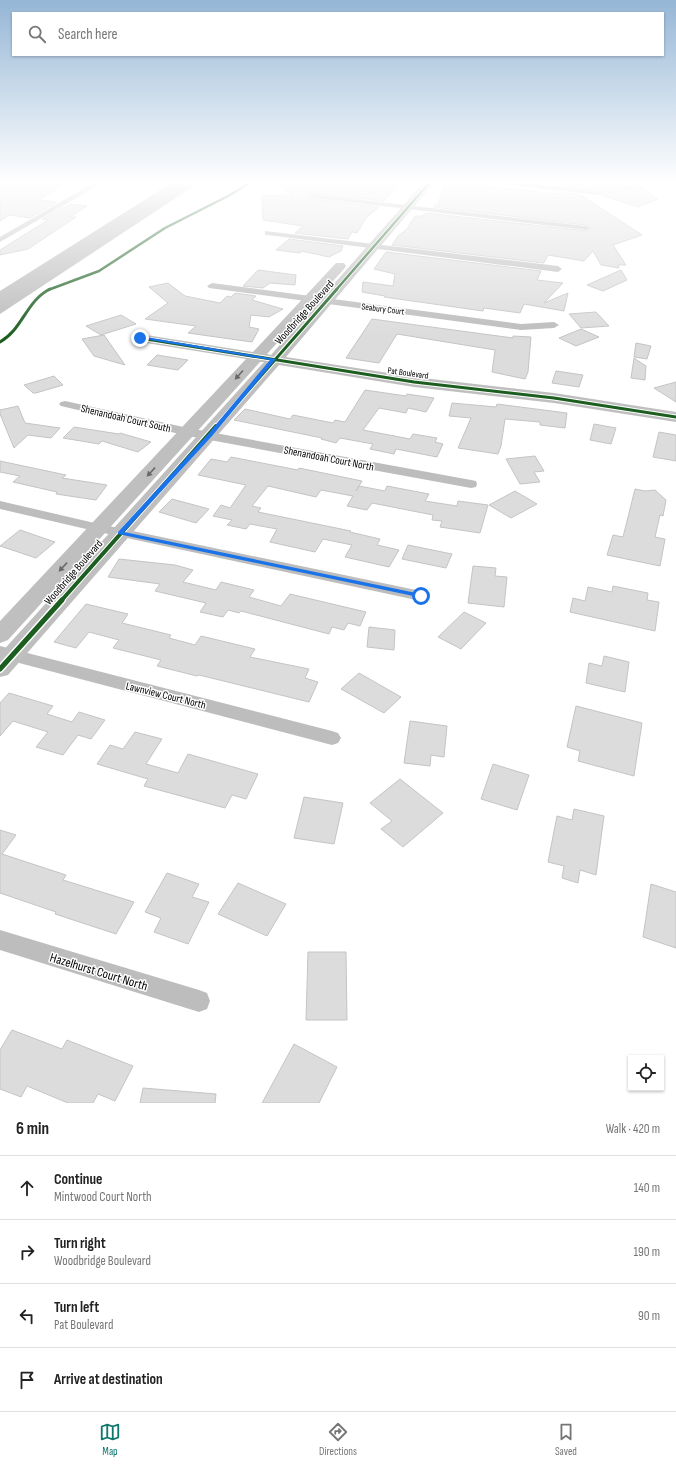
<!DOCTYPE html>
<html lang="en">
<head>
<meta charset="utf-8">
<style>
	body { margin:0; font-family:"Sofia Sans Condensed",sans-serif; background:#f6f6f6; color:#222 }
	.controls { position:absolute; right:12px; bottom:12px; display:grid; overflow:hidden; border-radius:0px; box-shadow:0 1px 3px #0004 }
	.controls button { width:36px; height:36px; display:grid; place-items:center; padding:0; border:0; border-bottom:1px solid #e0e0e0; background:#fff; color:#222; font:20px sans-serif }
	.stop { position:absolute; width:12px; height:12px; margin:-9px; border:3px solid #1a73e8; border-radius:50%; background:#fff }
	.stop.end { background:#1a73e8; border-color:#fff; box-shadow:0 1px 4px #0008 }
	.list { margin:0; padding:0; list-style:none }
	h2 { display:flex; justify-content:space-between; align-items:center; height:52px; margin:0; padding:0 16px; font-size:17px }
	h2 small { font-size:13px; font-weight:400; color:#767676 }
	.list li { display:grid; grid-template-columns:26px 1fr auto; gap:12px; align-items:center; box-sizing:border-box; height:64px; padding:0 16px; border-top:1px solid #e0e0e0 }
	.list b { display:block; font-size:15px; white-space:nowrap }
	.list p { margin:0; font-size:13px; white-space:nowrap; color:#767676 }
	.list em { font-size:13px; font-style:normal; color:#767676 }
	.icon { flex:none; width:22px; height:22px; fill:none; stroke:currentColor; stroke-width:2; stroke-linecap:round; stroke-linejoin:round }
	.map { position:relative; flex:none; width:676px; height:1103px; overflow:hidden }
	.search { position:absolute; background:#fff; box-shadow:0 1px 3px #0004; left:12px; right:12px; top:12px; height:44px; display:flex; align-items:center; gap:10px; box-sizing:border-box; padding:0 14px; border-radius:0px; color:#767676; font-size:15px }
	.sheet { height:308px; background:#fff }
	nav { display:flex; justify-content:space-around; align-items:center; box-sizing:border-box; height:56px; border-top:1px solid #e0e0e0; background:#fff; font-size:11px; color:#767676 }
	nav a { display:grid; justify-items:center; gap:2px }
	nav .on { color:#0f766e }
	.map>svg:first-child { display:block }
</style>
</head>
<body>
<div class="map">
<svg width="676" height="1103" viewBox="0 0 676 1103">
	<rect width="100%" height="100%" fill="#fff"/>
	<path fill="#bababa" d="M173 182H200L0 314V291Z"/>
	<path fill="#dcdcdc" stroke="#c4c4c4" d="M12 182H68L39 200 57 202 30 218 9 215 0 221V183L9 184Z
		M294 182 322 185V182H401L384 201 310 193 309 196 314 199 379 207 366 218 357 233 352 232 348 239 295 233 303 226 263 220 262 196 294 195 277 185Z
		M567 182H619L617 187 640 186 658 199 638 207 601 195 604 192 599 190 562 185 563 183 567 185Z
		M444 184 483 186 558 194 559 192 581 195 642 235 613 245 626 265H618L619 268 601 265 593 251 584 261 548 255 544 263 392 245 398 236 407 229 415 216H422L426 213 586 231 591 229 586 225 433 207 439 202Z
		M70 204 87 206 70 217H76L28 249 0 255V250L48 220 42 219Z
		M289 239 343 246 341 251 329 257 301 251 300 253 276 250Z
		M386 252 541 271 537 280 563 283 544 303 568 293 564 311 524 304 520 313 484 308 483 311 384 297 385 296 362 292 363 282 393 286 395 274 374 269Z
		M258 270 296 275 295 285 270 283 263 288 243 286Z
		M621 270 627 280 603 291 587 285Z
		M168 283 185 296 220 303 227 296 231 297 235 293 256 296 252 300 283 309 269 317 251 315 249 327 259 329 252 342 188 333 196 326 145 319 168 303 149 287Z
		M596 312 609 326 581 328 569 314Z
		M121 315 136 324 101 335 86 326Z
		M372 319 513 338V336L531 337 528 372 525 379 492 372 495 350 397 334 379 363 346 358Z
		M581 329 599 337 576 346 559 338Z
		M104 335 125 365 94 356 82 339Z
		M636 343 651 346 647 359 634 357Z
		M157 355 188 360 178 370 147 365Z
		M634 358 646 366 645 380 631 378Z
		M556 371 583 375 579 387 552 383Z
		M54 376 63 385 36 393H33L24 385Z
		M676 382V402L654 388Z
		M365 390 406 396 407 394 434 398 426 412 408 408 406 413 379 408 363 430 410 439 413 434 437 438 435 442 443 444 437 457 396 449 394 454 370 449 373 444 340 438 336 443 321 439 322 438 234 420 245 409 290 419 293 415 333 423 335 420 345 422Z
		M452 403 496 407 497 404 567 413 565 428 540 425V422L505 419 501 446 498 454 458 448 471 418 449 416Z
		M18 406 25 423 60 428 51 438 28 435 14 448 0 414V410Z
		M594 424 616 428 611 444 590 440Z
		M74 427 119 434 120 433 151 442 138 452 102 441 99 444 63 438Z
		M659 432 676 435V461L653 457Z
		M535 456 544 471 534 472 540 482 520 484 506 459Z
		M231 457 298 470 299 468 362 481 356 491 359 486 385 491 387 486 429 494 425 501 457 506 458 501 488 505 480 533 440 527 442 521 432 520 433 515 372 503 367 510 347 506 353 496 321 490 316 497 268 486 252 506 261 508 258 512 351 531 350 532 380 539 377 545 399 550 389 567 345 557 352 545 323 539 315 552 270 542 277 529 250 524 246 529 227 525 232 520 213 516 221 505 230 508 246 485 198 475 211 459 227 462Z
		M0 461 66 475 62 478 107 485 96 500 56 494 57 492 13 482 20 476 0 472Z
		M635 489 645 491 655 490 666 500 663 516 660 515 655 537 665 539 660 566 607 555 613 535 623 537Z
		M515 491 537 504 511 518 489 505Z
		M172 499 209 509 196 523 159 512Z
		M20 530 55 542 36 558 0 546Z
		M408 545 452 554 446 568 402 559Z
		M119 559 175 565 193 570 183 582 216 590 221 582 254 590 249 597 281 606 290 594 366 612 360 626 348 623 344 630 332 627 329 634 241 611 239 613 228 610 223 617 200 612 206 603 155 591 160 584 108 577Z
		M473 566 496 568 495 576 507 577 504 607 468 603Z
		M613 586 648 593 647 600 659 602 655 631 570 612 573 598 585 601 588 587 612 592Z
		M86 604 128 614 122 623 171 635 169 638 195 645 201 636 255 649 250 657 309 669 305 678 318 682 309 702 199 675 197 676 157 666 161 660 113 648 119 640 89 632 76 648 54 642Z
		M464 612 486 623 461 649 438 637Z
		M369 627 395 630 394 650 367 647Z
		M604 656 629 662 625 692 586 683 589 663 602 666Z
		M359 673 401 697 384 713 341 689Z
		M9 693 53 706 47 714 72 722 79 712 105 720 91 739 78 735 63 755 36 747 48 732 13 721 0 736V703Z
		M576 706 642 723 634 776 578 761 580 751 567 747Z
		M410 721 447 726 444 757 431 755 430 766 404 763Z
		M135 732 162 739 146 764 178 773 188 754 258 774 246 799 232 795 225 808 144 786 148 779 97 764 110 745 123 749Z
		M493 764 529 775 517 810 481 799Z
		M400 779 443 813 403 847 381 829 392 821 370 803Z
		M304 797 343 803 334 844 294 838Z
		M574 809 604 816 596 875 580 870 578 883 562 878 564 866 548 862 557 816 572 820Z
		M0 830 16 835 2 854 66 875 63 880 134 902 116 934 55 914 56 912 0 893Z
		M167 873 199 884 192 897 209 902 188 944 154 932 161 918 145 912Z
		M238 883 286 904 267 936 218 914Z
		M651 884 676 892V948L643 937Z
		M308 952H346L347 1020H306Z
		M12 1030 62 1049 67 1040 133 1066 115 1101 98 1094 93 1103H68L27 1086 21 1097 0 1089V1050Z
		M294 1044 337 1067 319 1103H262Z
		M143 1088 216 1094 215 1103H140Z"/>
	<g fill="none" stroke-linecap="round" stroke-linejoin="round">
		<path fill="#bdbdbd" fill-rule="evenodd" d="M95 182H104L0 242V237Z
			M494 182H518L599 191 603 193 599 195 498 184Z
			M311 194 586 226 590 228 586 230 314 198 310 196Z
			M265 231 558 266 562 269 558 272 268 235H265Z
			M212 283 521 324 554 322 559 325 554 328 521 330 209 288 207 286Z
			M65 401 188 428 471 480 476 481 477 484 476 487 471 488 188 436 61 406 59 404 61 402Z
			M0 501 99 524 421 591 426 593 428 596 426 599 421 601 99 532 0 509Z
			M0 646 332 731 338 733 341 738 338 743 332 745 0 658Z
			M0 930 199 990 207 993 210 1001 207 1009 199 1012 0 950Z"/>
		<path fill="#bfbfbf" fill-rule="evenodd" d="M424 182H435L286 357 414 377 554 393 676 412V422L554 403 414 387 279 365 8 675 0 677V654L264 362H260L8 640 0 643V621L246 359 140 342 135 341 133 338 135 335 140 334 253 352 336 263H344L346 266 344 269 267 354 271 355Z"/>
		<defs>
			<path id="cycleway-far3" d="M48 290 99 271 165 228 230 195 251 182
				M336 290 430 182"/>
			<path id="cycleway-far2" d="M140 338 414 382 554 398 676 417
				M0 342C23 329 26 301 50 289
				M216 427 337 289"/>
			<path id="cycleway-far1" d="M61 601 216 426"/>
			<path id="cycleway" d="M0 669 62 600"/>
		</defs>
		<use href="#cycleway-far3" stroke="#fff" stroke-width="4"/>
		<use href="#cycleway-far2" stroke="#fff" stroke-width="5"/>
		<use href="#cycleway-far1" stroke="#fff" stroke-width="6"/>
		<use href="#cycleway" stroke="#fff" stroke-width="8"/>
		<use href="#cycleway-far3" stroke="#1b5e20" stroke-width="2.5"/>
		<use href="#cycleway-far2" stroke="#1b5e20" stroke-width="3"/>
		<use href="#cycleway-far1" stroke="#1b5e20" stroke-width="4"/>
		<use href="#cycleway" stroke="#1b5e20" stroke-width="5"/>
	</g>
	<defs><path id="oneway-solid" d="M-6-.8H1V-3.2L6.5 0L1 3.2V.8H-6Z"/></defs>
	<g fill="#696969">
		<use href="#oneway-solid" transform="translate(239 375) rotate(132)"/>
		<use href="#oneway-solid" transform="translate(151 472) rotate(133)"/>
		<use href="#oneway-solid" transform="translate(63 567) rotate(133)"/>
	</g>
	<linearGradient id="sky" x2="0" y2="1"><stop stop-color="#95b6d6"/><stop offset="0.54" stop-color="#fff"/><stop offset="1" stop-color="#fff" stop-opacity="0"/></linearGradient>
	<rect width="676" height="336" fill="url(#sky)"/>
	<path fill="#1a73e8" d="M140 336 276 359 212 436 124 532 421 594 423 595V598L118 534V532L208 434 270 360 138 338Z"/>
	<g text-anchor="middle" stroke-width="3" stroke-linejoin="round" paint-order="stroke">
		<g font-size="9" fill="#000" stroke="#fff">
			<text transform="translate(383 309) rotate(7)" y="3">Seabury Court</text>
			<text transform="translate(408 373) rotate(8)" y="3">Pat Boulevard</text>
		</g>
		<g font-size="11" fill="#000" stroke="#fff">
			<text transform="translate(304 312) rotate(-48)" y="4">Woodbridge Boulevard</text>
			<text transform="translate(126 418) rotate(13)" y="4">Shenandoah Court South</text>
			<text transform="translate(329 458) rotate(11)" y="4">Shenandoah Court North</text>
			<text transform="translate(73 572) rotate(-49)" y="4">Woodbridge Boulevard</text>
			<text transform="translate(166 695) rotate(14)" y="4">Lawnview Court North</text>
		</g>
		<g font-size="13" fill="#000" stroke="#fff">
			<text transform="translate(99 971) rotate(17)" y="5">Hazelhurst Court North</text>
		</g>
	</g>
</svg>
<div class="controls">
<button><svg class="icon" aria-label="locate" viewBox="0 0 24 24"><circle cx="12" cy="12" r="6"/><path d="M12 2v4M12 18v4M2 12h4M18 12h4"/></svg></button>
</div>
<div class="stop" style="left:421px;top:596px"></div>
<div class="stop end" style="left:140px;top:338px"></div>
<div class="search"><svg class="icon" aria-label="search" viewBox="0 0 24 24"><circle cx="10" cy="10" r="6"/><path d="M15 15l6 6"/></svg>Search here</div>
</div>
<section class="sheet">
<h2>6 min<small>Walk · 420 m</small></h2>
<ul class="list">
<li><svg class="icon" aria-label="ahead" viewBox="0 0 24 24"><path d="M12 20V5M6 11l6-6 6 6"/></svg><div><b>Continue</b><p>Mintwood Court North</p></div><em>140 m</em></li>
<li><svg class="icon" aria-label="right" viewBox="0 0 24 24"><path d="M7 20v-9h11M14 6l5 5-5 5"/></svg><div><b>Turn right</b><p>Woodbridge Boulevard</p></div><em>190 m</em></li>
<li><svg class="icon" aria-label="left" viewBox="0 0 24 24"><path d="M17 20v-9H6M10 6l-5 5 5 5"/></svg><div><b>Turn left</b><p>Pat Boulevard</p></div><em>90 m</em></li>
<li><svg class="icon" aria-label="arrive" viewBox="0 0 24 24"><path d="M6 21V4h12l-3 4 3 4H6"/></svg><div><b>Arrive at destination</b></div></li>
</ul>
</section>
<nav>
<a class="on"><svg class="icon" aria-label="map" viewBox="0 0 24 24"><path d="M3 6l6-2 6 2 6-2v14l-6 2-6-2-6 2zM9 4v14M15 6v14"/></svg>Map</a>
<a><svg class="icon" aria-label="directions" viewBox="0 0 24 24"><path d="M12 3l9 9-9 9-9-9zM9 14v-3h6M13 9l2 2-2 2"/></svg>Directions</a>
<a><svg class="icon" aria-label="saved" viewBox="0 0 24 24"><path d="M7 4h10v16l-5-4-5 4z"/></svg>Saved</a>
</nav>
</body>
</html>
